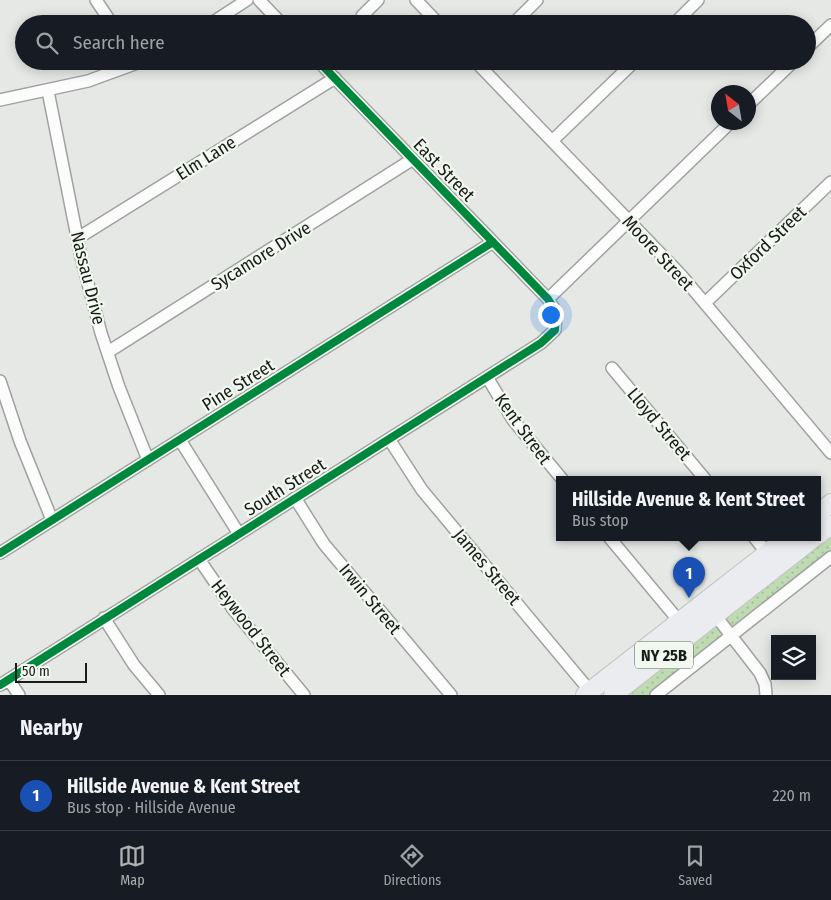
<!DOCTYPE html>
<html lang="en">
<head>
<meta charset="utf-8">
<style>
	body { margin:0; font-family:"Fira Sans Condensed",sans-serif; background:#242831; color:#f1f3f6 }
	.controls { position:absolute; right:15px; bottom:15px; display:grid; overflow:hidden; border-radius:0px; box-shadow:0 2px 12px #0003 }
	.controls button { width:45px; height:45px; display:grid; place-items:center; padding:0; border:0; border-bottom:1px solid #363941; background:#171b24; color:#f1f3f6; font:25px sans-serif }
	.compass { position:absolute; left:711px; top:85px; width:45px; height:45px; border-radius:50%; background:#171b24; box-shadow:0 2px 12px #0003; rotate:329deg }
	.scale { position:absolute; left:15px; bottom:12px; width:72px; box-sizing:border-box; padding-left:5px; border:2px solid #1a1c19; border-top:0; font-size:14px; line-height:18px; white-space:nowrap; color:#1a1c19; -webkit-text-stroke:4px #f1f8ef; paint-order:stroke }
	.you { position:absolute; left:550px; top:314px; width:18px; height:18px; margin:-12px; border:4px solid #fff; border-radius:50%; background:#1a73e8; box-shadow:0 0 0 8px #1a73e833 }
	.badge { display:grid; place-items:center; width:32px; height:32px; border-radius:50%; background:#b0b2b2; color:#fff; font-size:16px; font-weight:700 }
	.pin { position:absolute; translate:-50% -41px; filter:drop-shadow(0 1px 2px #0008) }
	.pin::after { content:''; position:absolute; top:26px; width:18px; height:15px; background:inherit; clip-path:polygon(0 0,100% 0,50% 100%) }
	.popup { position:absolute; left:556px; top:476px; width:265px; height:65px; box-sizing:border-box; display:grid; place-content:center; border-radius:0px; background:#171b24; filter:drop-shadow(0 1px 4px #0005); font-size:16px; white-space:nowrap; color:#9ea1a6 }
	.popup b { font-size:19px; color:#f1f3f6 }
	.popup::after { content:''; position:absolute; left:50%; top:100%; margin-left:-10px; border:10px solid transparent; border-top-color:#171b24 }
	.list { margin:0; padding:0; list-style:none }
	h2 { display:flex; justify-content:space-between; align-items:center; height:65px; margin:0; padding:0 20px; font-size:21px }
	h2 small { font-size:16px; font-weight:400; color:#9ea1a6 }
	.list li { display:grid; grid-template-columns:32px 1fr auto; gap:15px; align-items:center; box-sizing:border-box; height:70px; padding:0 20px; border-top:1px solid #363941 }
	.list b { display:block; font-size:19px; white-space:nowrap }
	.list p { margin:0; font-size:16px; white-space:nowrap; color:#9ea1a6 }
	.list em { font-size:16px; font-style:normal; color:#9ea1a6 }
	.icon { flex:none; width:28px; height:28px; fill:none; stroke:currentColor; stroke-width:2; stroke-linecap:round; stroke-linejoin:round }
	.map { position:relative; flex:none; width:831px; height:695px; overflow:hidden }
	.search { position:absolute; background:#171b24; box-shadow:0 2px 12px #0003; left:15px; right:15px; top:15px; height:55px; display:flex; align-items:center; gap:12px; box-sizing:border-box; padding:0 18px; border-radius:28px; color:#9ea1a6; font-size:19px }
	.sheet { height:135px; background:#171b24 }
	nav { display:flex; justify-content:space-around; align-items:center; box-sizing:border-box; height:70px; border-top:1px solid #363941; background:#171b24; font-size:14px; color:#9ea1a6 }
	nav a { display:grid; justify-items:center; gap:2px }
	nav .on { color:#b0b2b2 }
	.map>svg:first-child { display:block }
</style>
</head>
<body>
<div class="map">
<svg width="831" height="695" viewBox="0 0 831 695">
	<defs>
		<pattern id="grass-dots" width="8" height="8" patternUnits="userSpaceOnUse" patternTransform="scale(1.25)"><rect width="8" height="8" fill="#bedbb2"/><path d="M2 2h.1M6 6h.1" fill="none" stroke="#a3bb98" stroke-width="1.8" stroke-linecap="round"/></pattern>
	</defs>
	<rect width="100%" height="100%" fill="#e5e8e4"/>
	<path fill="url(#grass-dots)" d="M831 525V557L656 695H613Z"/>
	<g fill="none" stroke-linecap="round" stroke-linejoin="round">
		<defs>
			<path id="street" d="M96 0 112 24
				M259 0 282 24
				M416 0 439 24
				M362 16 378 0
				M210 24 247 0
				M513 24 537 0
				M674 24 698 0
				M807 48 831 25
				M475 61 681 275 831 453
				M48 91 81 257 101 333 119 387 148 460
				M0 100 88 81 143 61
				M748 105 794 61
				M552 141 635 61
				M78 238 335 78
				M548 299 731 122
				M705 303 831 182
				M108 352 413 159
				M612 368 705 479
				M487 377 513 420 562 479
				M0 381 20 441 52 520
				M389 439 422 490 590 691
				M180 440 239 534
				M295 498 324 544 451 695
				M609 537 679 621
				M754 537 767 553
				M0 553 493 242
				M199 559 233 609 304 695
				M712 611 760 673 765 684 766 695
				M104 618 134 665 159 695
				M9 680 19 695
				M0 685 541 343 555 330 556 312 548 299 318 61
				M656 695 831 557"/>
			<path id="primary" d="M818 514 831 503
				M818 535 831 525
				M585 695 788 537
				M613 695 815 537"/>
		</defs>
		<use href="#street" stroke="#a0a29f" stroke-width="14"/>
		<use href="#primary" stroke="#c3c5c3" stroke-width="20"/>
		<use href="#street" stroke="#fbfcfb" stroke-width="11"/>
		<use href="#primary" stroke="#ebecf0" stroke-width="18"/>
		<defs>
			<path id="cycleway" d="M0 553 493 242
				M0 685 541 343 555 330 556 312 548 299 318 61"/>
		</defs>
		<use href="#cycleway" stroke="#f1f8ef" stroke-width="11"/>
		<use href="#cycleway" stroke="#00873e" stroke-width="8"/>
	</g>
	<g text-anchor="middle" stroke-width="4.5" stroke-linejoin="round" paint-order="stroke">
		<rect fill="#f1f8ef" stroke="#5a5e59" stroke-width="1" x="635" y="641.5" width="58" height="27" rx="4"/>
		<g font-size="16" font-weight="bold" fill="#1a1c19">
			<text x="664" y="661">NY 25B</text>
		</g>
		<g font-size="18" fill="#1a1c19" stroke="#f1f8ef">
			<text transform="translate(206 158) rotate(-32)" y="6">Elm Lane</text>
			<text transform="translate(444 170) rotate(46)" y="6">East Street</text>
			<text transform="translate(768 243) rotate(-44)" y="6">Oxford Street</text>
			<text transform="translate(658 253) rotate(47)" y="6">Moore Street</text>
			<text transform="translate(261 256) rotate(-32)" y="6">Sycamore Drive</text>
			<text transform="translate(88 278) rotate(76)" y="6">Nassau Drive</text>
			<text transform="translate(238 385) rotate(-32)" y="6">Pine Street</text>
			<text transform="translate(659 424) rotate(50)" y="6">Lloyd Street</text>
			<text transform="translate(523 429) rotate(54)" y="6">Kent Street</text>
			<text transform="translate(285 487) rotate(-32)" y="6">South Street</text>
			<text transform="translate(487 567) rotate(50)" y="6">James Street</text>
			<text transform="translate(370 599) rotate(50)" y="6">Irwin Street</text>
			<text transform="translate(251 628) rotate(52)" y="6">Heywood Street</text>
		</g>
	</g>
</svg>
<div class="controls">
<button><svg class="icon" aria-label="layers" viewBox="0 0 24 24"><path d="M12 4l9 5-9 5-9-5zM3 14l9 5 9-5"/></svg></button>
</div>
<svg class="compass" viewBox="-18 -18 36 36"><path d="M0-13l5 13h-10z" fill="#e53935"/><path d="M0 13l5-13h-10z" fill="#9ea1a6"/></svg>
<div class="scale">50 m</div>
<div class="you"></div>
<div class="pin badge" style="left:689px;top:598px;background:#1a4fb4">1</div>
<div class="popup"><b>Hillside Avenue &amp; Kent Street</b>Bus stop</div>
<div class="search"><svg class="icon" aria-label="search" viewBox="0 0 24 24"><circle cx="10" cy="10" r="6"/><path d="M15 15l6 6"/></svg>Search here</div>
</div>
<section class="sheet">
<h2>Nearby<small></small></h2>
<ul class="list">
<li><span class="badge" style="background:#1a4fb4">1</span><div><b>Hillside Avenue &amp; Kent Street</b><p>Bus stop · Hillside Avenue</p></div><em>220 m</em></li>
</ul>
</section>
<nav>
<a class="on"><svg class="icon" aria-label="map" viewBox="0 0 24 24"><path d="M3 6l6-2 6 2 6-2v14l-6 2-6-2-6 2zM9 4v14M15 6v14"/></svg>Map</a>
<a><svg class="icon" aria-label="directions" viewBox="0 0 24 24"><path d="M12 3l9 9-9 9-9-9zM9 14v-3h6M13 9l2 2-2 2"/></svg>Directions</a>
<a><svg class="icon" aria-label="saved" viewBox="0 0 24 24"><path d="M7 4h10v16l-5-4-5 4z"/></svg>Saved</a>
</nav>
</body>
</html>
